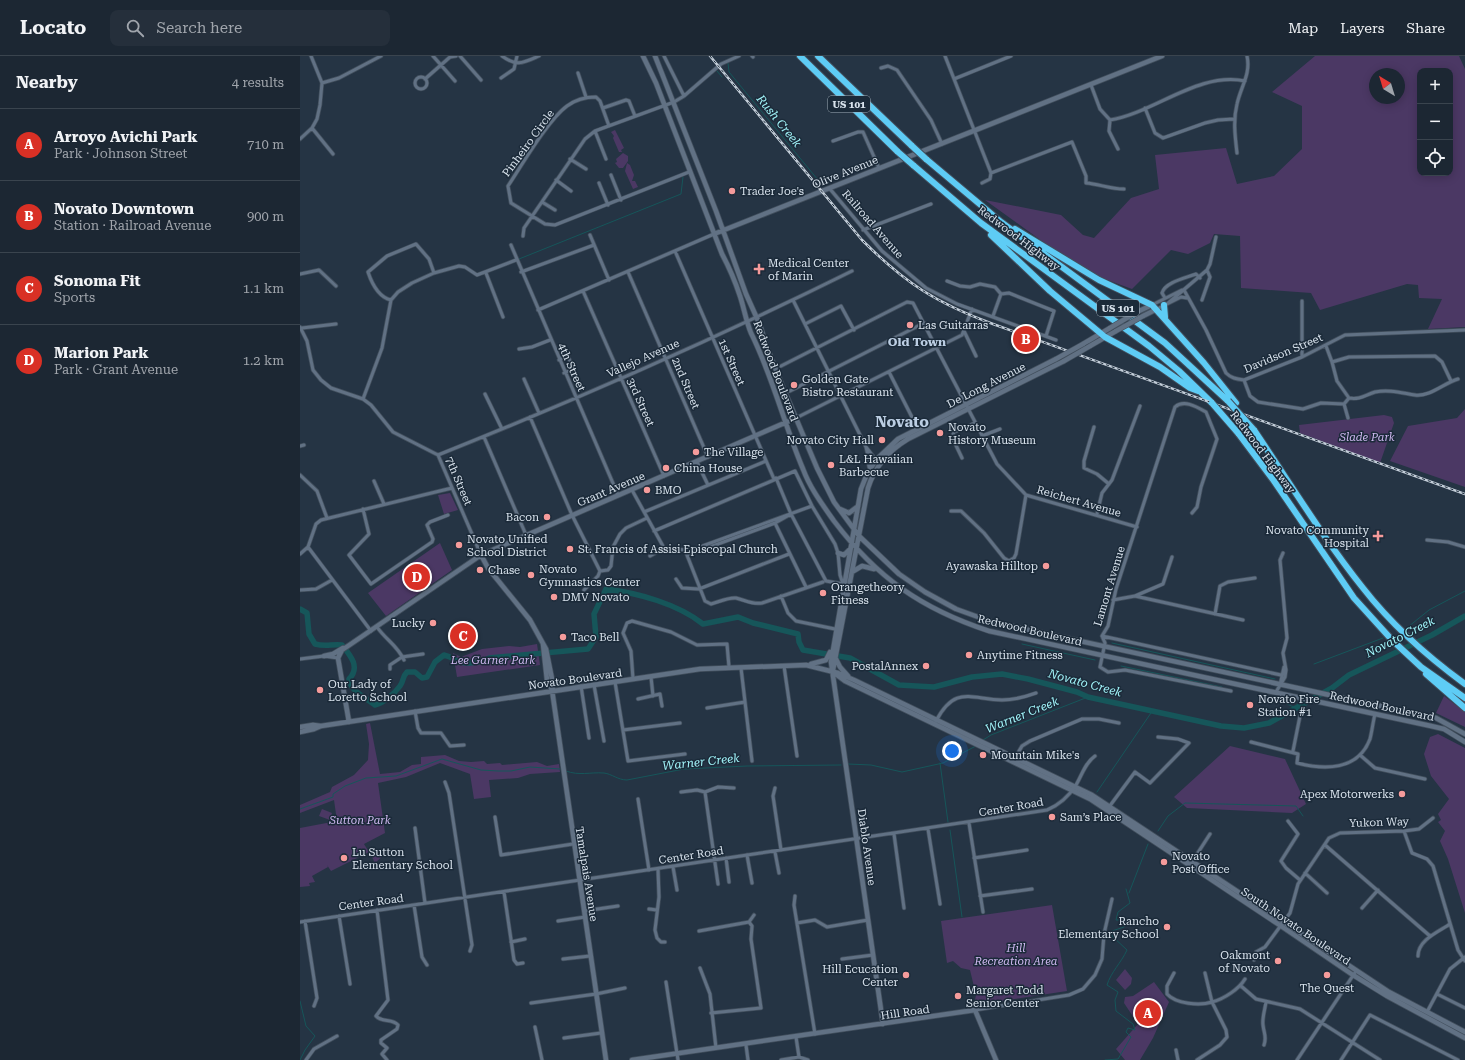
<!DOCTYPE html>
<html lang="en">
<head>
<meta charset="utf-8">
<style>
	body { margin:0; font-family:"Roboto Serif",serif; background:#252f3b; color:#f1f3f6 }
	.controls { position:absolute; right:12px; top:12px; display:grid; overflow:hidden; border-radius:8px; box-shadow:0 2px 10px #0003 }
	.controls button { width:36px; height:36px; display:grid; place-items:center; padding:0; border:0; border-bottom:1px solid #3a444e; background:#1c2733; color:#f1f3f6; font:20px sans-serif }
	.compass { position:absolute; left:1069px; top:12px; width:36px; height:36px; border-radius:50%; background:#1c2733; box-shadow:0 2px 10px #0003; rotate:322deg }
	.you { position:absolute; left:652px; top:695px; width:14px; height:14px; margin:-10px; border:3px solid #fff; border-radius:50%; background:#1a73e8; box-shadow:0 0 0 6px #1a73e833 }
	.badge { display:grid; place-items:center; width:26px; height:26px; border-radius:50%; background:#d93025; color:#fff; font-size:13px; font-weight:700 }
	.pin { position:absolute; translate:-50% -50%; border:2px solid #fff; box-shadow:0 1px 4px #0006 }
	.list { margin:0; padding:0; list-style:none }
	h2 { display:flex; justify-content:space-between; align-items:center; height:52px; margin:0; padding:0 16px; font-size:17px }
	h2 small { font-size:13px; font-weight:400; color:#a0a5ac }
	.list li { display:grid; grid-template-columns:26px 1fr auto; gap:12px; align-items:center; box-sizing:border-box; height:72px; padding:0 16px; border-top:1px solid #3a444e }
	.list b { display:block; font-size:15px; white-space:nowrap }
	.list p { margin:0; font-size:13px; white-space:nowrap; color:#a0a5ac }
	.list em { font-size:13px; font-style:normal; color:#a0a5ac }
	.icon { flex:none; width:22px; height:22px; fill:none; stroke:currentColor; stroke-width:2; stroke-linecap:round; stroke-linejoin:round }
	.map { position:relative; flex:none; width:1165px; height:1004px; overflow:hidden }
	header { display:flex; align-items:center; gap:24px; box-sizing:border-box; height:56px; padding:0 20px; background:#1c2733; border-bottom:1px solid #3a444e }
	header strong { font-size:19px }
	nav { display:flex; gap:22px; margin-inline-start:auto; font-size:14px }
	.search { width:280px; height:36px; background:#252f3b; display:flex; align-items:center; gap:10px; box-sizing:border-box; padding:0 14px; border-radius:8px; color:#a0a5ac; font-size:15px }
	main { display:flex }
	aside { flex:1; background:#1c2733 }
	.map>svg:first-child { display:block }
</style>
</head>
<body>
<header>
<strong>Locato</strong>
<div class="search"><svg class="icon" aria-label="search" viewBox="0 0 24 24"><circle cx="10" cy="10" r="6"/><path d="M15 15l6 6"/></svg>Search here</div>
<nav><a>Map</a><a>Layers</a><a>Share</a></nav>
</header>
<main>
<aside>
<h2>Nearby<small>4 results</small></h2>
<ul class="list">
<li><span class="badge">A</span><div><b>Arroyo Avichi Park</b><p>Park · Johnson Street</p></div><em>710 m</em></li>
<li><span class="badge">B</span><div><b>Novato Downtown</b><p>Station · Railroad Avenue</p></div><em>900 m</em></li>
<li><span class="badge">C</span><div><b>Sonoma Fit</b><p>Sports</p></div><em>1.1 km</em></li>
<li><span class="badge">D</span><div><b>Marion Park</b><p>Park · Grant Avenue</p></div><em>1.2 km</em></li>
</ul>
</aside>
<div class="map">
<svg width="1165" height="1004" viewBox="0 0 1165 1004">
	<rect width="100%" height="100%" fill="#253444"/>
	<path fill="#4b3864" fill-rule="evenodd" d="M1015 0H1159L1165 13V271L1128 273 1142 243 1119 242 1118 229 1107 228 1020 254 1011 237 941 232 940 180 914 178 910 187 888 198 871 194 832 233 799 221 746 188 685 144 761 159 783 179 794 182 831 142 859 133 855 99 926 92 937 128 974 120 1002 93V50L972 36ZM1120 15H1150V117H1120ZM1075 18H1099V42H1075Z
		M315 74 324 92 321 94 322 96H319L313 82 314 80 311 76Z
		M323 97 328 100V105L323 112H319L315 107 317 106 316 103Z
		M327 107 330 109 334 119 332 125H335L338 131 333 133 325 115Z
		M1165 353V431L1090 405 1108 370 1157 362Z
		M1084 359 1092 361 1094 367 1080 407 1000 377 999 369Z
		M150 437 158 454 144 458 138 439Z
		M140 487 152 514 86 560 68 537Z
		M237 588 240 609 157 621 153 597 161 601 182 593 209 590 220 591Z
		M1144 640 1165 656V671L1136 657Z
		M70 667 80 718 100 716 112 709 121 708V701L145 699 159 705 171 706 184 705 187 708 200 707 202 709 237 706 247 710 259 708 260 716 230 718 218 722 189 724 191 741 174 743 170 718 140 707 106 721 78 727 85 777 64 788 69 796 31 815 27 809 28 811 12 820 15 826 9 827 10 830 0 831V772L37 765 34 744 0 757V749L30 736 32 731 54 719 68 704 69 688 66 668Z
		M1138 678 1165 692V857L1148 803 1140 785 1145 775 1138 766 1141 764 1138 758 1149 743 1131 720 1124 698 1130 681Z
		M930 690 985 703 1006 748 992 757 887 752 874 741Z
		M22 753 32 757 30 764 19 760Z
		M82 795 84 799 75 807 71 799Z
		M752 849 767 935 674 949 676 939 670 914 661 912 653 905 647 907 641 865Z
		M825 913 832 922 831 928 825 934 816 924Z
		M854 926 869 946 853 982 840 1004H825L816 993 838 968 824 947 825 941 833 940Z"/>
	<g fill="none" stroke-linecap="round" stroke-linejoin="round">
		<path stroke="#16565a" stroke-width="1" d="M428 7 429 16 523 130
			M417 15 422 21
			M219 203 381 138 383 121
			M1108 571 1129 554 1165 535
			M812 587 975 623
			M722 588 795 604
			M1014 608 1083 582
			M821 610 922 631
			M987 648 996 652
			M683 684 691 679 788 641
			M640 707 648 766
			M548 708 571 709 602 716 643 707 676 690
			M266 715C279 720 290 716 304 717 312 718 318 724 327 724L384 713 447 710 541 709
			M797 736 853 654
			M0 753 33 741V738L45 730 66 722 96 720 142 703 181 714 198 715H211L230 711 260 713
			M650 774 662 861
			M858 775 868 760 885 747 996 750 1003 760
			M829 837 848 788
			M0 945 6 970 15 980 5 994 0 1004
			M805 1004 818 1003 831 981 826 976 828 972 835 974 833 968 816 955 815 944 818 936 807 929C811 916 821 907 827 894L812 880V875L824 871 827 864H816L818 856 830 847 826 833"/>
		<path stroke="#16565a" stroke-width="5.5" d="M0 553 7 557 9 578 15 588C26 591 31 588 42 589 50 599 61 611 49 623 50 635 66 642 75 649 84 647 95 637 100 630 104 625 102 621 107 616H115L122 622 127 621 135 606 144 599C149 600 151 601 155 604 164 609 181 607 189 602L288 593 296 581 294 558 306 533C338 537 378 548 403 568L438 561 453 567 498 578 499 586 503 594 550 602 599 629 634 631 672 621 702 618 728 623 777 636 788 641 921 670 944 672 969 667 1032 632 1049 619 1132 579 1165 560"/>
		<defs>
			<path id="street" d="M133 0 155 25
				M160 0 181 24
				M202 0C217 11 223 7 239 0
				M364 0 384 40
				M452 0 453 1
				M645 0 691 117
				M581 12 588 10 597 14 631 64 642 88
				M278 17 286 41
				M115 27a6 6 0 1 1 12 0a6 6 0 1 1-12 0Z
				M201 22 214 13 217 0
				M125 23 150 1 156 0
				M654 23 711 0
				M22 27 39 22 81 0
				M791 29 800 53 810 64C854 57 899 15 945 25
				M303 52 326 44 329 45 335 60
				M845 52 855 77 863 82 905 67 918 64 934 63
				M810 64 809 75 818 93
				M309 70 300 45 296 41C286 41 275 44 267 50 248 64 222 109 208 130L211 147 245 168 255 169 389 116
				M12 72 33 98
				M295 75 306 103
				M0 83 12 72 17 63 20 49 22 27 11 0
				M533 85 558 76H563L579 112
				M937 97C935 80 933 64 937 48 941 30 951 18 947 0
				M270 103 286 113
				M691 117 772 86 786 120V127C799 128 810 133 824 133
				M311 119 321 144
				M256 124 271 135
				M299 127 308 149
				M682 127 690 123 691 117
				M530 133 582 195 626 232 657 248 756 284
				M242 146 255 154
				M563 174 631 148
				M290 179 309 224
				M223 180 224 172 285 83 295 75 374 46 384 40 421 8 439 0
				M211 189 318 439
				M375 195 474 423
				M221 216 294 189
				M328 216 408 401
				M186 217 203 261
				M0 218 19 214 36 230
				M647 225 660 230 670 231 680 228 695 231 701 238
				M884 234 906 274 926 317C931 322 936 323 944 324L1002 301 1045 279 1165 274
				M283 235 364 420
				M701 238 709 237 754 255 746 280
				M865 242 862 237C865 226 886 222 896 218L900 222
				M91 244C78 241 72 228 68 216L87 200 116 188 129 203 134 217
				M493 244 566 391 568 400 576 404
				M902 244 910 221 907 214
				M1002 245V301
				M867 248 907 214 910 208 916 181
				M852 249 882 234
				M857 253 881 241 887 242
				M238 254 414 178
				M693 260 701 238
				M505 268 541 250 554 274
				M0 271 7 285 13 314 21 324 31 332 63 343 71 349 93 376 138 399 181 499
				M2 272 36 268
				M664 275 676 300
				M1026 290 1032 306 1037 325 1049 342C1060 344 1065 339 1075 336 1089 333 1102 337 1115 339 1130 341 1144 327 1158 323
				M219 293 232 291 250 284
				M259 304 268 300 273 313 264 317
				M1032 306 1049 301 1135 300 1142 306 1151 325
				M481 310 607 246 613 247 697 408 726 439 837 471
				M589 316 618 373
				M224 323 239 357
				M944 324 950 340 958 346 1003 353 1021 347 1044 348 1049 342
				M490 335 624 267
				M185 338 202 373
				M63 343 82 292 91 244 98 236 112 227 134 217 159 210 165 211 177 219 216 204
				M1044 348 1048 362
				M230 361 272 459 300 515
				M496 362 662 279 672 253
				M794 371 784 405V412L797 418 809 428
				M682 380 700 373
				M184 381 226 479
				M0 390 4 389
				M566 391 576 404
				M138 399C278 343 417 282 552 215
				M662 402 652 381 654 376 675 367
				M397 406 408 429
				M0 419 17 435 27 462
				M476 422 491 458 526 525 543 528
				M74 425 84 448
				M332 434 364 492
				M63 453 69 478 49 499 71 528 132 486 133 483 127 469 130 466 148 459
				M651 455H661L684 477 704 502 709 505 714 502 716 498 726 439
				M344 456 466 405
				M892 457 897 451 901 431 917 383 906 356C897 351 884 343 875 351L816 533 808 570 802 580 805 587 800 611 808 616 825 614 931 635
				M797 458 802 437 812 424 840 350
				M475 467 506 531
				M354 475 495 415 512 450 535 488 538 497 540 519 543 528
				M1127 484 1148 486 1165 491
				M8 491 71 575
				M386 496 512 450
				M0 498 8 491 16 468 21 464 152 432
				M388 499 475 467 491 458
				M350 500 364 492 385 494 405 545 411 548C419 546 428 541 436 542 445 544 452 549 462 547L523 526
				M300 515 308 514 311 510 313 491 320 478 326 472 347 462
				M376 523 382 532 399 533 489 498
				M0 534 16 533 32 524
				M284 534 298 520 300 515
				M481 540 488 557 496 565 535 573
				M835 540 863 528 872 501
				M813 544 835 540 943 564
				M915 558 920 530 928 526 955 522
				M77 571C86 584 97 589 104 604
				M802 580 981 619
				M0 603 24 600 38 602
				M484 610 497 700
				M441 612 452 705
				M90 613V609L102 601 123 598
				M351 621 353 640
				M333 623 331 595 323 577 327 567 332 565 371 576 397 589 427 588 429 611
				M315 626 328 705 385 698
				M294 629 304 685
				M980 629 984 611
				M281 630 289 682
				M976 636 985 621 986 614 983 597 987 582 980 504 983 497
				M338 643 360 638 362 650
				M407 652 445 646
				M115 655 118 672 121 677H141L150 690 164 689
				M636 665C655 629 670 643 702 644 714 644 725 641 736 637
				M323 674 380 667
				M951 686 998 698 997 707C1024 714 1058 715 1070 683 1072 675 1073 666 1075 658
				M993 695 1000 660
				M1060 699 1075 712 1125 723
				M715 702 722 690 730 685 782 663H799L819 667
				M145 726 149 737 172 889 170 895
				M475 732 473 740 481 794
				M381 736 397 734 405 736 418 731 434 732
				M405 736 418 828
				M338 743 349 814
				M809 751 835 716 850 727 889 687 878 683 858 681
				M195 761 201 799 273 788
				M988 765 998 778 981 805 986 812 1000 824
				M669 767 683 856
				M115 772 125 847
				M628 773 640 848
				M1104 775 1112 797 1127 803 1133 810 1158 894 1165 905
				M594 778 604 852
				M1025 789 1130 880
				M475 796 479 817
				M447 799 452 827
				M426 802 429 826
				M674 802 727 794
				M890 809 910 778
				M373 811 377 834
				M358 813 359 841 355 874 357 882 361 886H365
				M1005 817 1027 837
				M204 836 214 904 217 908 223 907
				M495 840 494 849 515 978
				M680 840 732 833
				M114 849 122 901 127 909
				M1062 852 1078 834
				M349 853 357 854
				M77 854 88 944 76 960C82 967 92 962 98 969L97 973 81 984V987L87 992 82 998 87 1004
				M284 855 318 850
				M39 860 50 928
				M5 865 17 942 14 950
				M258 865 285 861
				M0 866 747 754C759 749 769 740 776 729 782 719 785 707 795 700
				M449 866 454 859
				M497 867 515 864 527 871 568 864
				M399 875 449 866 452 870 451 883 461 952 411 957
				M211 886 225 883
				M1118 900C1118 884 1138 876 1150 868
				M263 903 290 900
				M542 903 573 899
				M954 904 956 896 965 891 990 857 998 828 1029 782 1040 777 1104 775 1119 773 1133 762
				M400 912 410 938 416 992
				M874 917 867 930V938C876 948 900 950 912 946 924 943 939 933 945 923
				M366 926 378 1004
				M941 930 956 943 1000 953 1080 1004
				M1030 930 1041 937
				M1137 938 1165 952
				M231 947 296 938 325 932
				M675 954 769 939 783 933 795 919 802 903 804 878 812 843
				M1127 956 1150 913 1165 901
				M235 971 242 1004
				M496 981 499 1001
				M264 982 301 977
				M446 989 448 1004
				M964 989C967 981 964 978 963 969 962 962 965 953 966 946
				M876 994 878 1004
				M6 1004 14 993 37 980
				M481 1004 499 1001 508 1004
				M897 1004 920 989 927 981 926 974 912 946 905 917
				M997 1004 1056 915
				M1041 1004 1070 959 1158 1004"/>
			<path id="secondary" d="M343 0 356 27 422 198C429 211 435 225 440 240 444 252 446 265 451 277 473 321 484 368 503 413 510 432 522 448 534 465 577 522 622 553 689 575L1131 670 1144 673 1165 686
				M355 0 416 155 446 238 460 269 466 289 482 329 517 412 534 446 559 480 599 518 625 536 656 553 692 566 1136 662 1165 678
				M414 178 862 0
				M837 256 852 249
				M843 260 857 253
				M783 288 810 272
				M790 290 816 275
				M568 400 570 412
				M540 453 549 457 557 451
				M538 497 544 499 549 494
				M181 499 188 512 230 564 246 593 253 628 252 634
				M552 516 562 510 574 513
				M243 588 247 624 252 634 306 1004
				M24 600 33 598 43 592
				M536 603 540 611 548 620
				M511 608 526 604 530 596
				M533 614 568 432C575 410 588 395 608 383L764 305
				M533 616 545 625 790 743 981 870 1053 919 1087 940 1165 982
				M49 666 38 602 42 594 48 590 181 499 496 362
				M0 671 13 669 21 670 400 613 506 609 538 617 554 624 792 739 1089 936 1165 976
				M0 676 14 673 21 670
				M583 968 531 606 561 433 567 418 576 404 598 383 756 303
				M332 1004 675 954 696 1004"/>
			<path id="highway" d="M500 0 598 96
				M518 0 612 90
				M626 103 701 166 865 287 928 345
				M613 109 681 167 849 290 879 315 912 347
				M715 173 799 224 852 249 904 307 936 347
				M691 179 750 235 805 281 860 311 890 332 898 335
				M864 249 865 261
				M954 374C990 427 1023 482 1063 532 1091 568 1128 601 1165 628
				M938 377 974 425 1054 542 1092 584 1121 611 1165 642
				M1126 618 1165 652"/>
		</defs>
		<use href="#street" stroke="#424f5d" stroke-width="4.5"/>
		<use href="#secondary" stroke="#424f5d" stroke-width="6"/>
		<use href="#highway" stroke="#424f5d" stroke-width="8"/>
		<use href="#street" stroke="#617184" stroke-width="3"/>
		<use href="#secondary" stroke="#617184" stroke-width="4.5"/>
		<use href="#highway" stroke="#5eccf5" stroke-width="6"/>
		<defs>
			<path id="rail" d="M410 0 562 184C605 227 636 247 693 268L1165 438"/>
		</defs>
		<use href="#rail" stroke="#c4ced9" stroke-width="2.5"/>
		<use href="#rail" stroke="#1b2a39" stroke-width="1" stroke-dasharray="3" stroke-linecap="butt"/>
		<defs>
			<path id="secondary-bridge" d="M810 272 837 256
				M816 275 843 260
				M756 303 783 288
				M764 305 790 290"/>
			<path id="highway-bridge" d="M612 90 626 103
				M598 96 613 109
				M928 345 954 374
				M912 347 938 377"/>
		</defs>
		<use href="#secondary-bridge" stroke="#424f5d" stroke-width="6" stroke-linecap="butt"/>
		<use href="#highway-bridge" stroke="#424f5d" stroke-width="8" stroke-linecap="butt"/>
		<use href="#secondary-bridge" stroke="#617184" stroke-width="4.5"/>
		<use href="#highway-bridge" stroke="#5eccf5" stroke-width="6"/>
	</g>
	<g fill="#f59b9b" stroke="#1b2a39" stroke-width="1.5">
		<circle cx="432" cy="135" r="4"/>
		<path d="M457 207h4v4h4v4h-4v4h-4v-4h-4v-4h4z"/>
		<circle cx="610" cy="269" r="4"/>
		<circle cx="494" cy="329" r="4"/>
		<circle cx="640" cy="377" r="4"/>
		<circle cx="582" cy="384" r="4"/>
		<circle cx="396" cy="396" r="4"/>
		<circle cx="531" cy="409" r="4"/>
		<circle cx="366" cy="412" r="4"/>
		<circle cx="347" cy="434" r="4"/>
		<circle cx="247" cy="461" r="4"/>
		<path d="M1076 474h4v4h4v4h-4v4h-4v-4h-4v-4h4z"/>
		<circle cx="159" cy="489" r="4"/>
		<circle cx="270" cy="493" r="4"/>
		<circle cx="746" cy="510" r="4"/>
		<circle cx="180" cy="514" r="4"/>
		<circle cx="231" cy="519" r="4"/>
		<circle cx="523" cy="537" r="4"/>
		<circle cx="254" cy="541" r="4"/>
		<circle cx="133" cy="567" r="4"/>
		<circle cx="263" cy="581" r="4"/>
		<circle cx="669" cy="599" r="4"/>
		<circle cx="626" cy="610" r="4"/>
		<circle cx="20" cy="634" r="4"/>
		<circle cx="950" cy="649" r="4"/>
		<circle cx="683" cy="699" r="4"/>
		<circle cx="1102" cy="738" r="4"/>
		<circle cx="752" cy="761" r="4"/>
		<circle cx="44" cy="802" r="4"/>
		<circle cx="864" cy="806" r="4"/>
		<circle cx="867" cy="871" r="4"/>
		<circle cx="978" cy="905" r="4"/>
		<circle cx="606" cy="919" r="4"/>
		<circle cx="1027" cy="919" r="4"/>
		<circle cx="658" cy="940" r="4"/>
	</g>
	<g text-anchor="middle" stroke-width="3" stroke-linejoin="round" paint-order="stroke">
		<g fill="#1b2a39" stroke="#a0acb7" stroke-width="1">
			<rect x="528" y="40" width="42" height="16" rx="3"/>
			<rect x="797" y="244" width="42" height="16" rx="3"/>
		</g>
		<g font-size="10" font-weight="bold" fill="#d9e3ed">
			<text x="549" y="52">US 101</text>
			<text x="818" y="256">US 101</text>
		</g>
		<g font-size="11" fill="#d9e3ed" stroke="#1b2a39">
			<text transform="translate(228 87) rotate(-54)" y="4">Pinheiro Circle</text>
			<text transform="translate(545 116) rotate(-22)" y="4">Olive Avenue</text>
			<text transform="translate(573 168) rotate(49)" y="4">Railroad Avenue</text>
			<text transform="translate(719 182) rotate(37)" y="4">Redwood Highway</text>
			<text transform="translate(983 297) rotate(-23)" y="4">Davidson Street</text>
			<text transform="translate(343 302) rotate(-24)" y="4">Vallejo Avenue</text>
			<text transform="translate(432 306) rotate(66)" y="4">1st Street</text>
			<text transform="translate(272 311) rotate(66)" y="4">4th Street</text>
			<text transform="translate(476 315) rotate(69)" y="4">Redwood Boulevard</text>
			<text transform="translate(386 327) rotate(67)" y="4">2nd Street</text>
			<text transform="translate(686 329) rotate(-27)" y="4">De Long Avenue</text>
			<text transform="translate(341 346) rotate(66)" y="4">3rd Street</text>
			<text transform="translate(963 396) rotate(53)" y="4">Redwood Highway</text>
			<text transform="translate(159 425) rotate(67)" y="4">7th Street</text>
			<text transform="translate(311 433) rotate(-23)" y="4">Grant Avenue</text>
			<text transform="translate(779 445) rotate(16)" y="4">Reichert Avenue</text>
			<text transform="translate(809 530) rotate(-73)" y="4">Lamont Avenue</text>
			<text transform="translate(730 574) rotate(13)" y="4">Redwood Boulevard</text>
			<text transform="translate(275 623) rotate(-8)" y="4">Novato Boulevard</text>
			<text transform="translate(1082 650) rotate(12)" y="4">Redwood Boulevard</text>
			<text transform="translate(711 751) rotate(-10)" y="4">Center Road</text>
			<text transform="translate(1079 766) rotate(-2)" y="4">Yukon Way</text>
			<text transform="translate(567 791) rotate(82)" y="4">Diablo Avenue</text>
			<text transform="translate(391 799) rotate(-9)" y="4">Center Road</text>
			<text transform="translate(287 818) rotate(81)" y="4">Tamalpais Avenue</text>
			<text transform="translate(71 846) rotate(-8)" y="4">Center Road</text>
			<text transform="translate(996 870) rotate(34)" y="4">South Novato Boulevard</text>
			<text transform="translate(605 956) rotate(-8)" y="4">Hill Road</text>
		</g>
		<g font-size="11" fill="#d9e3ed" stroke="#1b2a39" text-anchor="start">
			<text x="440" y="139">Trader Joe's</text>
			<text x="468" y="211">Medical Center<tspan x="468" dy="13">of Marin</tspan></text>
			<text x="618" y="273">Las Guitarras</text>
			<text x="502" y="327">Golden Gate<tspan x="502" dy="13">Bistro Restaurant</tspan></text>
			<text x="648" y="375">Novato<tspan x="648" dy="13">History Museum</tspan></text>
			<text x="574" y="388" text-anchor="end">Novato City Hall</text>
			<text x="404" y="400">The Village</text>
			<text x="539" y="407">L&amp;L Hawaiian<tspan x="539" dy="13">Barbecue</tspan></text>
			<text x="374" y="416">China House</text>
			<text x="355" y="438">BMO</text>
			<text x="239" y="465" text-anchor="end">Bacon</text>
			<text x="1069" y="478" text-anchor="end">Novato Community<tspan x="1069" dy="13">Hospital</tspan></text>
			<text x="167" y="487">Novato Unified<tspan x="167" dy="13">School District</tspan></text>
			<text x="278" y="497">St. Francis of Assisi Episcopal Church</text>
			<text x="738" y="514" text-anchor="end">Ayawaska Hilltop</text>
			<text x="239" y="517">Novato<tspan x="239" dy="13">Gymnastics Center</tspan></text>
			<text x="188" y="518">Chase</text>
			<text x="531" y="535">Orangetheory<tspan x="531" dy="13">Fitness</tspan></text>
			<text x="262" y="545">DMV Novato</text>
			<text x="125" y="571" text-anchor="end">Lucky</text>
			<text x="271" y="585">Taco Bell</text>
			<text x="677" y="603">Anytime Fitness</text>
			<text x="618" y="614" text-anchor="end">PostalAnnex</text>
			<text x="28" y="632">Our Lady of<tspan x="28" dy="13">Loretto School</tspan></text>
			<text x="958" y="647">Novato Fire<tspan x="958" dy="13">Station #1</tspan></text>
			<text x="691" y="703">Mountain Mike's</text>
			<text x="1094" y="742" text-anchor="end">Apex Motorwerks</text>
			<text x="760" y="765">Sam’s Place</text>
			<text x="52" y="800">Lu Sutton<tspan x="52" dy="13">Elementary School</tspan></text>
			<text x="872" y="804">Novato<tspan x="872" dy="13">Post Office</tspan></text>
			<text x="859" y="869" text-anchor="end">Rancho<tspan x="859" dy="13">Elementary School</tspan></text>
			<text x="970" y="903" text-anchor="end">Oakmont<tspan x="970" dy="13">of Novato</tspan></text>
			<text x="598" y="917" text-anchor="end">Hill Ecucation<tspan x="598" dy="13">Center</tspan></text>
			<text x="1027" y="936" text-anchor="middle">The Quest</text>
			<text x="666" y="938">Margaret Todd<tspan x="666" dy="13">Senior Center</tspan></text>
		</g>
		<g font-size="11" font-style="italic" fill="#d0b9f1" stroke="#1b2a39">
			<text x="1067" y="385">Slade Park</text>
			<text x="193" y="608">Lee Garner Park</text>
			<text x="60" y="768">Sutton Park</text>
			<text x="716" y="896">Hill<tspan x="716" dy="13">Recreation Area</tspan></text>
		</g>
		<g font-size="12" font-style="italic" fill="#a2f5fa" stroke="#1b2a39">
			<text transform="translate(479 65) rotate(51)" y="4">Rush Creek</text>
			<text transform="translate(1100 581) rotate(-27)" y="4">Novato Creek</text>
			<text transform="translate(785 627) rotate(15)" y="4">Novato Creek</text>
			<text transform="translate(722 659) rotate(-22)" y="4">Warner Creek</text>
			<text transform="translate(401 706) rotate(-6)" y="4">Warner Creek</text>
		</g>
		<g font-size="12" font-weight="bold" fill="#bccee3" stroke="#1b2a39">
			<text x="617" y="290">Old Town</text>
		</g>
		<g font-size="15" font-weight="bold" fill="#bccee3" stroke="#1b2a39">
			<text x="602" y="371">Novato</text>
		</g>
	</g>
</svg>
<div class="controls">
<button>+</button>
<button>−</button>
<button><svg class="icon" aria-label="locate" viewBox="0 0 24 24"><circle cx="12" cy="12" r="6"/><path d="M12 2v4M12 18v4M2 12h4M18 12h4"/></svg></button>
</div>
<svg class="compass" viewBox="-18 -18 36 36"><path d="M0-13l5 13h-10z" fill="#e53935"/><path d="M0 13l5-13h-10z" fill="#a0a5ac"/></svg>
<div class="you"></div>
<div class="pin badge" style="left:848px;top:957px">A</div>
<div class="pin badge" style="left:726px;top:283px">B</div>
<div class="pin badge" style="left:163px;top:580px">C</div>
<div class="pin badge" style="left:117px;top:521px">D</div>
</div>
</main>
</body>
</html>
